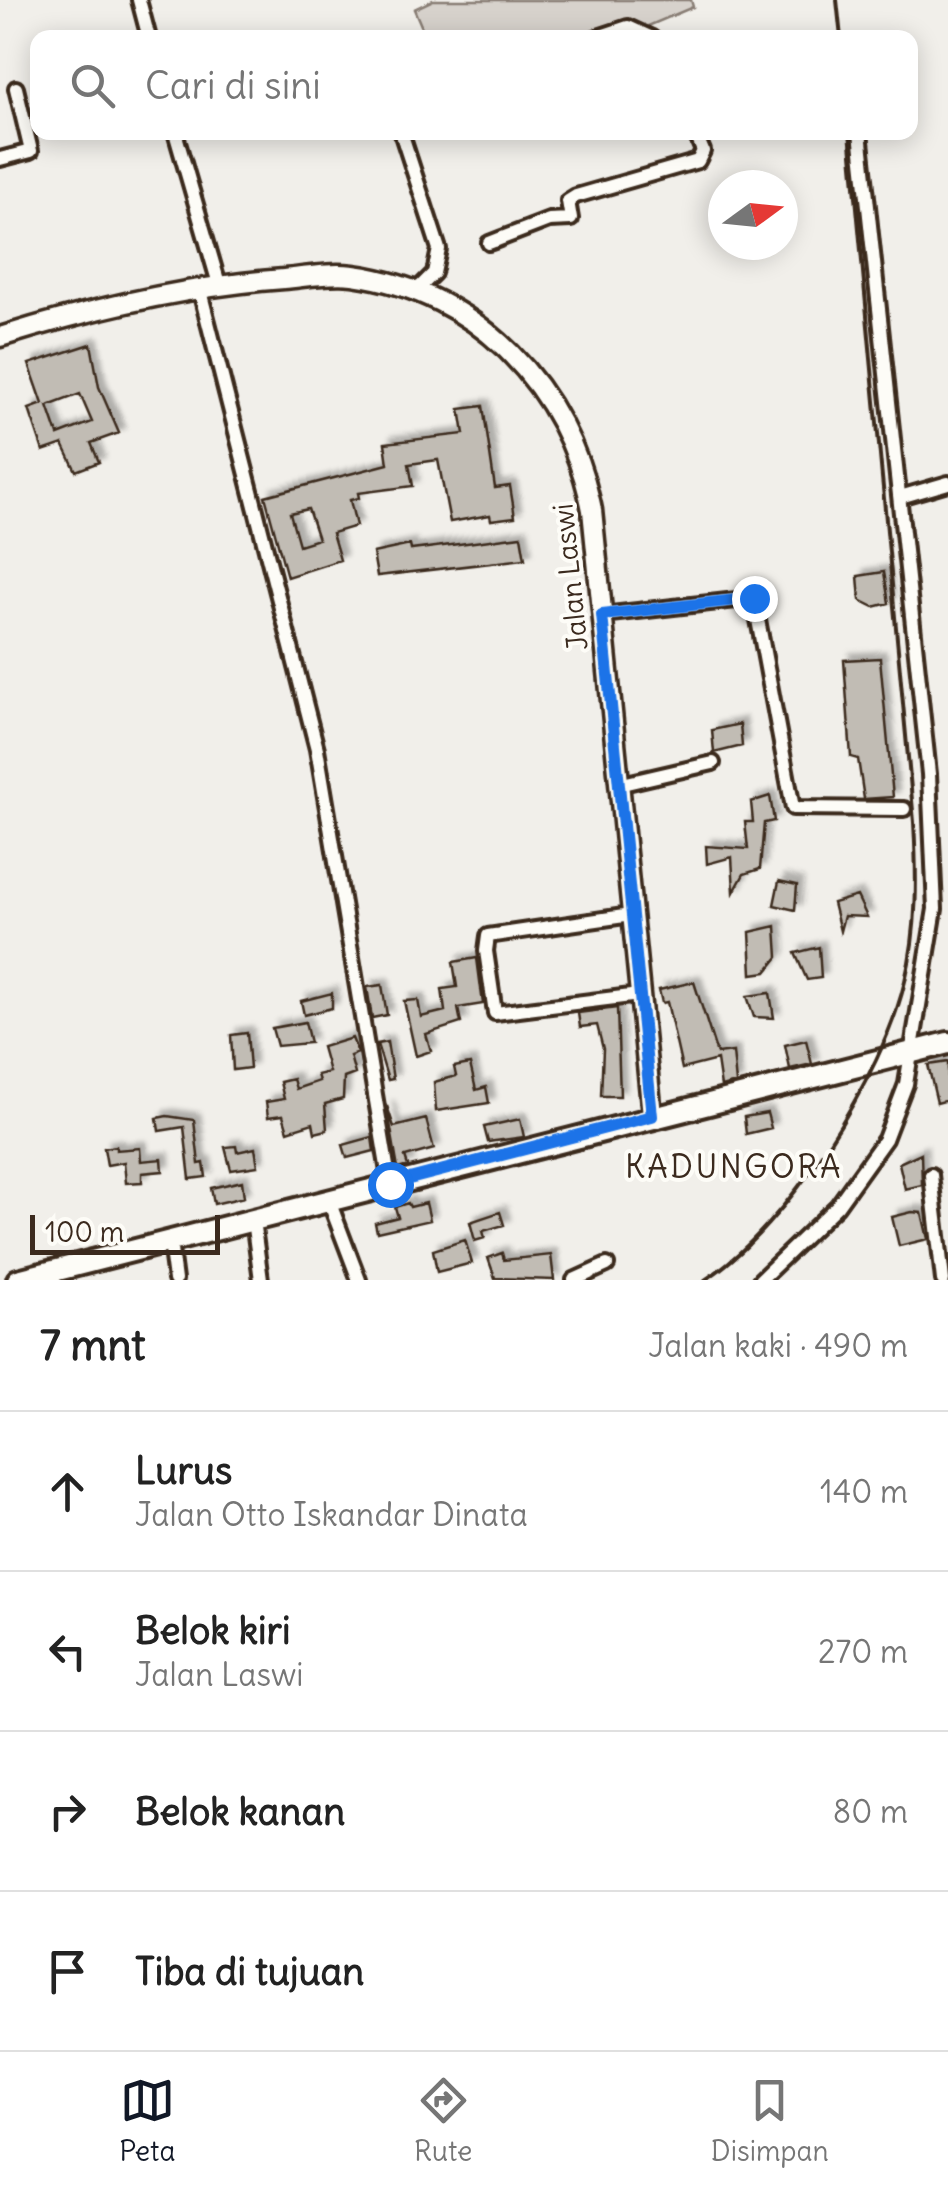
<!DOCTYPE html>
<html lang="id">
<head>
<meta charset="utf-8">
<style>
	body { margin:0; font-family:Delius,sans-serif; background:#f2f2f2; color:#222 }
	.compass { position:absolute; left:708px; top:170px; width:90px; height:90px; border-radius:50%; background:#fff; box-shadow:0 5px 25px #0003; rotate:75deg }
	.scale { position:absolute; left:30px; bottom:25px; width:190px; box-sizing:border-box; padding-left:10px; border:5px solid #3b2a1e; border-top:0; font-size:28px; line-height:35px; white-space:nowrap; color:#3b2a1e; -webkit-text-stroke:8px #fdfcf7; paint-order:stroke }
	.stop { position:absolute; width:30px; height:30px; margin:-22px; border:8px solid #1a73e8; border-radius:50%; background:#fff }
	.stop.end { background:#1a73e8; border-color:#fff; box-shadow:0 2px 10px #0008 }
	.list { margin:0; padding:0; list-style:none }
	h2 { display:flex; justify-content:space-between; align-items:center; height:130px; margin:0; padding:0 40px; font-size:42px }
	h2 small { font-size:32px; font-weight:400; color:#767676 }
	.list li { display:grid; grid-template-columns:65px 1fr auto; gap:30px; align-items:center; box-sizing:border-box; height:160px; padding:0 40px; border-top:2px solid #e0e0e0 }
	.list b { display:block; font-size:38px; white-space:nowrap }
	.list p { margin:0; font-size:32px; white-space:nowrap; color:#767676 }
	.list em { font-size:32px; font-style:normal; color:#767676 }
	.icon { flex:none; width:55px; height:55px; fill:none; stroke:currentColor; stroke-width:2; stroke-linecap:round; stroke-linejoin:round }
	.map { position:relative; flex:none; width:948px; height:1280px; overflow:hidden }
	.search { position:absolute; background:#fff; box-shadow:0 5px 25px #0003; left:30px; right:30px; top:30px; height:110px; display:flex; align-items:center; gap:25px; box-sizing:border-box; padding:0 35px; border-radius:20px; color:#767676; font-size:38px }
	.sheet { height:770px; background:#fff }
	nav { display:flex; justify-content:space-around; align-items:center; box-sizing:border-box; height:140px; border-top:2px solid #e0e0e0; background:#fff; font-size:28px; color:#767676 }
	nav a { display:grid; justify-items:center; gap:5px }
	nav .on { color:#111827 }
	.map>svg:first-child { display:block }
</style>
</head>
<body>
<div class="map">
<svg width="948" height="1280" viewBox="0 0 948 1280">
	<defs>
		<filter id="shadow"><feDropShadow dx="6" dy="-6" stdDeviation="2.5" flood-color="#0004"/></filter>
	</defs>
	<rect width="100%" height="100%" fill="#f1efea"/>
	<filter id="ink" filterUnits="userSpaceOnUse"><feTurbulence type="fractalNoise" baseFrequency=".01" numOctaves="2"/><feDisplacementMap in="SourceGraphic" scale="20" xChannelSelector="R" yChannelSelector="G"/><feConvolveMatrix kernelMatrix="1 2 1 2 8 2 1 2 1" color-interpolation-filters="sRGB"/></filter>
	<g filter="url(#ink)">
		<path fill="#d7d2cc" stroke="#897e75" stroke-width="2.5" d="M433 0H691L693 7 620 38 426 37 414 9Z"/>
		<path fill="#c1bcb4" stroke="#3b2a1e" stroke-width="2.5" fill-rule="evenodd" filter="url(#shadow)" d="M91 344 99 387 119 433 91 443 99 462 76 471 63 444 43 451 29 409 43 404 29 364ZM80 394 92 422 58 435 48 406Z
			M483 406 495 488 510 486 515 517 491 520 490 515 450 522 438 460 409 464 413 486 358 493 359 498 350 500 356 526 332 533 340 560 287 577 265 496 388 464 385 443 464 434 460 409ZM308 509 318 539 299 545 290 513Z
			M521 536 525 559 377 576 373 553 410 545 411 550Z
			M884 572 889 603 874 607 860 600 858 576Z
			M880 658 893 797 864 799 858 759 851 757 844 660Z
			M740 724 742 746 714 753 712 730Z
			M770 796 774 821 764 823 760 869 744 874 734 892 732 857 707 864 706 846 748 849 745 822H753L751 802Z
			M779 881 797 885 795 910 774 905Z
			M857 896 867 917 844 916 840 931 833 903Z
			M776 926 778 957 766 972 752 974 750 932Z
			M819 947 821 978 807 980 795 953Z
			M477 958 483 1004 458 1008 461 1023 426 1034 431 1051 416 1056 404 1001 418 1000 421 1017 445 1011 442 989 457 987 453 962Z
			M694 982 717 1054 733 1052 736 1083 721 1087 717 1060 682 1069 667 1002 662 1003 659 990Z
			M382 985 387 1015 372 1018 367 987Z
			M332 993V1008L304 1015 301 1001Z
			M770 993 774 1018 754 1017 747 996Z
			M617 1008 620 1096H601L603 1049 597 1025 580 1027 578 1013Z
			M305 1022 310 1043 277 1046 272 1028Z
			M247 1033 250 1068 233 1070 231 1035Z
			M352 1038 358 1053 350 1056 355 1074 344 1078 343 1099 325 1104 327 1130 315 1133 313 1123 288 1131 283 1115 268 1117 266 1102 284 1099 280 1082 293 1079 296 1089 319 1081 317 1075 329 1072 322 1047Z
			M806 1040 812 1064 790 1069 785 1045Z
			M387 1042 393 1079 388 1080 377 1044Z
			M948 1062V1100L937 1103 928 1065Z
			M470 1064 476 1090 486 1087 489 1103 436 1111 434 1082 456 1076 454 1067Z
			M387 1106 394 1127 426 1119 434 1149 405 1157 408 1166 398 1169Z
			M767 1113 771 1128 746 1134 744 1117Z
			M167 1116 194 1120 199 1164 204 1163 206 1177 190 1179 184 1127 159 1131 157 1118Z
			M520 1119 524 1137 488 1142 484 1127Z
			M372 1137 374 1151 347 1158 343 1145Z
			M116 1146V1150L140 1148 141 1161 162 1159 163 1171 142 1173V1182L126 1183 124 1162 107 1165 104 1148Z
			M236 1146 237 1152 255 1148 258 1166 231 1170 225 1147Z
			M921 1153 922 1185 905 1189 899 1163Z
			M242 1181 244 1197 214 1204 211 1188Z
			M408 1203 410 1207 426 1203 430 1220 377 1232 375 1223 398 1217 395 1207Z
			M500 1212 504 1225 483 1231 485 1238 475 1241 470 1222Z
			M912 1212 922 1213 928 1239 899 1246 892 1217Z
			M465 1240 472 1263 437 1272 433 1250Z
			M502 1253 504 1260 551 1255 554 1280 495 1278 488 1258Z"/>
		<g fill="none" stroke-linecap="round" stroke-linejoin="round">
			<defs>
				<path id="street" d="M139 0 149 38
					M595 38 628 27 652 38
					M175 132 219 284
					M401 132 439 249 434 273 416 291
					M0 159 31 151 16 88
					M489 243 549 220 571 219 568 201 576 196 698 161 703 151 695 132
					M199 287 317 749 390 1184
					M900 497 948 483
					M602 615 754 598 793 808 904 809
					M618 785 713 763
					M631 915 488 936 486 951 495 1013 639 995
					M931 1175 943 1280
					M329 1201 359 1280
					M253 1220 261 1280
					M170 1242 175 1280
					M574 1280 607 1265
					M760 1280 837 1206 885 1139 906 1084 935 909 929 774 860 132"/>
				<path id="secondary" d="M0 337C93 308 188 286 284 279 306 277 331 272 353 275 478 292 568 388 592 510L652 1115"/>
				<path id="primary" d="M18 1280 948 1043"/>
			</defs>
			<use href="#street" stroke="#3b2a1e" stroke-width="20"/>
			<use href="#secondary" stroke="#3b2a1e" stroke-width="25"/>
			<use href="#primary" stroke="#3b2a1e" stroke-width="28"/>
			<use href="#street" stroke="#fdfcf7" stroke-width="12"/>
			<use href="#secondary" stroke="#fdfcf7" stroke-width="18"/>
			<use href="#primary" stroke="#fdfcf7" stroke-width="20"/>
			<path stroke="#3b2a1e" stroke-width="4" d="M837 0 841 38
				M705 1280C787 1227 883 1075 905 981 918 928 917 876 914 822L850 132"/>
		</g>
	</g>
	<g fill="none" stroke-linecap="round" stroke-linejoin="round" filter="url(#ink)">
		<path stroke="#1a73e8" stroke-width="12" d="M390 1184 652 1116 602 615 754 598"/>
	</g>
	<g text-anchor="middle" stroke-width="8" stroke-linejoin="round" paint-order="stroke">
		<g font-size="28" fill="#3b2a1e" stroke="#fdfcf7">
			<text transform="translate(570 577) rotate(-96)" y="10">Jalan Laswi</text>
		</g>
		<g font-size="32" letter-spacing="2.5" fill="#3b2a1e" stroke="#fdfcf7">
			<text x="734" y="1178">KADUNGORA</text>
		</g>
	</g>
</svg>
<svg class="compass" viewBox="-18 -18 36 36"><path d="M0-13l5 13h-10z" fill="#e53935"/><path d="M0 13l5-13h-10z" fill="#767676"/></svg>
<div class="scale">100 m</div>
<div class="stop" style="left:390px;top:1184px"></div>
<div class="stop end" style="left:754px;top:598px"></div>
<div class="search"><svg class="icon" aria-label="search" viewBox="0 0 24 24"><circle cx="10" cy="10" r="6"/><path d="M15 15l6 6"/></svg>Cari di sini</div>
</div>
<section class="sheet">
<h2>7 mnt<small>Jalan kaki · 490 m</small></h2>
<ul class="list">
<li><svg class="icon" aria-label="ahead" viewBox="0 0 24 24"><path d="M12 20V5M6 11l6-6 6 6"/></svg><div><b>Lurus</b><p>Jalan Otto Iskandar Dinata</p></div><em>140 m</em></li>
<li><svg class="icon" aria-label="left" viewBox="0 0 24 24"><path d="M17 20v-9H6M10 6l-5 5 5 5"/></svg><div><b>Belok kiri</b><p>Jalan Laswi</p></div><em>270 m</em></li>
<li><svg class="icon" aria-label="right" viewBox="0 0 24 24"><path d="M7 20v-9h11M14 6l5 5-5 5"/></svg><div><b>Belok kanan</b></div><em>80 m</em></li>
<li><svg class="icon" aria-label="arrive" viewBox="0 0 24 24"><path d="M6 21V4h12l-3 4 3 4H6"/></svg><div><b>Tiba di tujuan</b></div></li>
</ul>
</section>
<nav>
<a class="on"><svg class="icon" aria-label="map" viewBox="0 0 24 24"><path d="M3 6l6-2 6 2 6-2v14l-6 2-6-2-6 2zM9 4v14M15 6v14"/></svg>Peta</a>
<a><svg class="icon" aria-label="directions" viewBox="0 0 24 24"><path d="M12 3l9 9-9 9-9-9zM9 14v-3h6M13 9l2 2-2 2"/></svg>Rute</a>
<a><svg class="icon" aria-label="saved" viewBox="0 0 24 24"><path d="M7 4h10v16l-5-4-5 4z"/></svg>Disimpan</a>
</nav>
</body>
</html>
